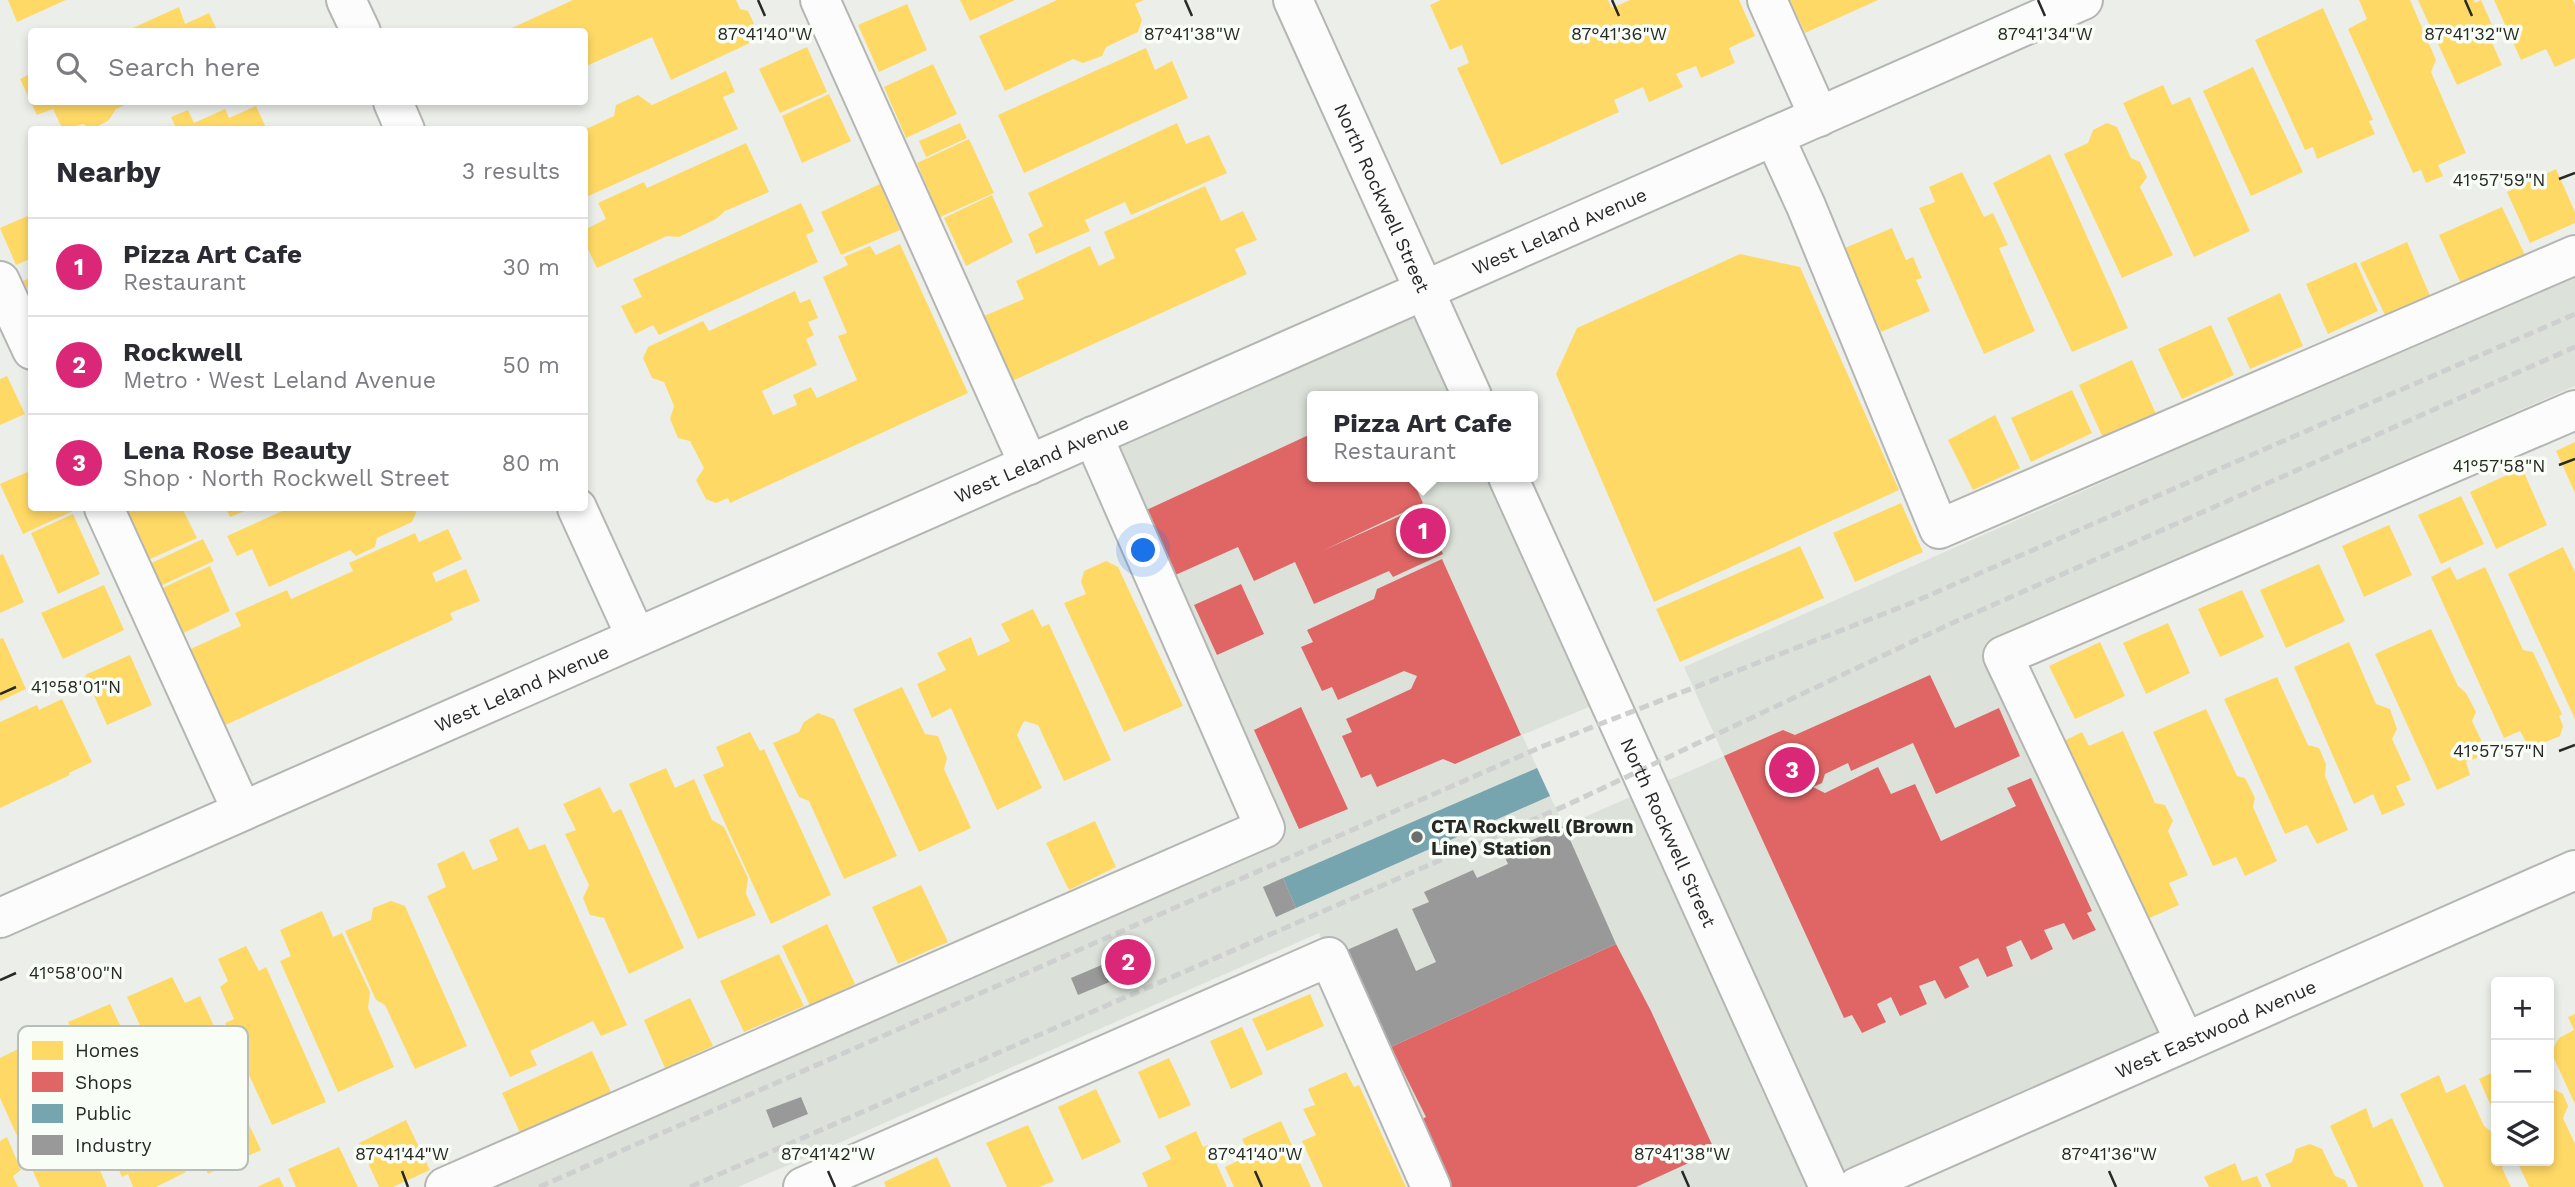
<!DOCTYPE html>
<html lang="en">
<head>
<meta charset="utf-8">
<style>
	body { margin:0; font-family:"Work Sans",sans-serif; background:#f2f2f3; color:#2b2b33 }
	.controls { position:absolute; right:21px; bottom:21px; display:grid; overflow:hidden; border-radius:7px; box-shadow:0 4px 10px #0003 }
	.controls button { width:63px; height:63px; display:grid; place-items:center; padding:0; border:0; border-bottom:2px solid #e1e1e2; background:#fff; color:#2b2b33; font:35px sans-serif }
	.you { position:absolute; left:1144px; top:551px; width:24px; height:24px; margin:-18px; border:5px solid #fff; border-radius:50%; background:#1a73e8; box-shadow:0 0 0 10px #1a73e833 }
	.badge { display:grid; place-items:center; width:46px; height:46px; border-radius:50%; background:#db2777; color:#fff; font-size:23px; font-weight:700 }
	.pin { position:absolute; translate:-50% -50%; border:4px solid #fff; box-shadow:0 2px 7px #0006 }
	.popup { position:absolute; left:1307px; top:391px; width:231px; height:91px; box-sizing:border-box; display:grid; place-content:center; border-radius:7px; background:#fff; filter:drop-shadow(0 2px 5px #0005); font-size:23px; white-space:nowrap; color:#7c7c81 }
	.popup b { font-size:26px; color:#2b2b33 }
	.popup::after { content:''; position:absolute; left:50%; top:100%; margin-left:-14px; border:14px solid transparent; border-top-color:#fff }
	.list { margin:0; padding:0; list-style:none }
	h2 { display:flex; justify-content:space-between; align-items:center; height:91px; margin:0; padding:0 28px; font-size:30px }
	h2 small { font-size:23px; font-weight:400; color:#7c7c81 }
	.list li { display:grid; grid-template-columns:46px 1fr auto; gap:21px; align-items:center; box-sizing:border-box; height:98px; padding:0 28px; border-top:2px solid #e1e1e2 }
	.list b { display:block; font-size:26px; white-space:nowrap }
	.list p { margin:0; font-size:23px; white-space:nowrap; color:#7c7c81 }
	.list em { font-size:23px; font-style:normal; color:#7c7c81 }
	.icon { flex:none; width:38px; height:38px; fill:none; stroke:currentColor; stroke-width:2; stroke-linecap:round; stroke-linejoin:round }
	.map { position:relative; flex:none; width:2575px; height:1187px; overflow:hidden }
	.search { position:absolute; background:#fff; box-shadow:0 4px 10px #0003; left:28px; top:28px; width:560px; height:77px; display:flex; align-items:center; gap:18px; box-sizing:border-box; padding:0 24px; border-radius:7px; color:#7c7c81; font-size:26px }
	.panel { position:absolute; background:#fff; box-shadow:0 4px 10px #0003; left:28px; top:126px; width:560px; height:385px; border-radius:7px }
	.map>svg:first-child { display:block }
</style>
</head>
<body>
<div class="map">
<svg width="2575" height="1187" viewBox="0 0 2575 1187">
	<rect width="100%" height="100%" fill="#eceeea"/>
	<path fill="#dce2d9" d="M2575 274V386L1995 638 2176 1034 1830 1187H1436L1319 933 738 1187H493L1273 845 1097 436 1427 294 1473 396H1313V477H1509L1608 699 1522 735 1564 826 1724 756 1684 667Z"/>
	<path fill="#ffd966" d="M8 0H66L17 22Z
		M573 0H736L740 9 748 11 757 30 754 41 671 80 652 37 584 67V32H503Z
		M960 0H1015L970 21Z
		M1057 0H1144L1135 4 1142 20 1138 32 1106 47 1102 56 1083 63 1073 59 1005 91 979 36Z
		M1441 0H1608L1612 8 1630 0H1739L1755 36 1729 48 1735 63 1701 78 1696 66 1676 74 1683 87 1649 102 1643 87 1614 100 1619 112 1501 165 1457 68 1469 63 1462 45 1450 50 1430 5Z
		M1790 0H1878L1805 33Z
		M2359 0H2410L2436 60 2431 72 2466 153 2438 165 2443 176 2426 183 2421 170 2413 173 2348 29 2367 19Z
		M2418 0H2474L2475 3 2481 0 2493 27 2486 30 2502 65 2457 85Z
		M2494 0H2573L2575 5V58L2555 67 2546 49 2521 60Z
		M907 4 927 50 879 72 858 25Z
		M179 7 185 24 209 13 218 32H124Z
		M2323 8 2373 120 2369 121 2375 134 2317 159 2313 147 2305 150 2255 40Z
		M807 47 827 92 780 113 759 69Z
		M1146 48 1155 70 1172 61 1188 98 1024 173 998 115Z
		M933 64 957 114 906 138 884 87Z
		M2253 67 2303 172 2251 196 2203 91Z
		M726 71 735 92 723 97 738 129 584 198V130L614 116 616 105 638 95 652 105Z
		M32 73V102H132L116 109 109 120 93 129 83 124 63 130 53 109 37 115 20 79Z
		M2163 85 2172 105 2190 97 2250 231 2194 257 2123 103Z
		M829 94 851 141 802 163 782 116Z
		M256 106 267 130H171L176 128 171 117 188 110 194 123 225 109 229 118Z
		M960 123 967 138 926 157 919 141Z
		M1177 123 1186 144 1209 135 1227 173 1131 215 1125 202 1085 220 1090 231 1036 254 1028 234 1043 226 1028 193Z
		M2107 123 2117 127 2131 158 2140 162 2147 177 2140 187 2173 255 2122 278 2064 154 2088 143 2093 130Z
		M969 139 994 193 940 217 917 163Z
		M746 143 769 192 725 211 716 219 679 237 667 236 597 268 584 241V230L606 219 598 203 644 182 647 188Z
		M2050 154 2128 328 2072 352 1993 183Z
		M2556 169 2575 212V223L2530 243 2507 192Z
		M1962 172 1984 217 1993 213 2008 245 1999 248 2035 331 1984 354 1919 208 1935 202 1929 187Z
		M880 184 900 230 841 255 821 212Z
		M1205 186 1221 221 1243 211 1257 240 1235 249 1247 274 1012 381 982 317 1024 299 1016 281 1090 246 1099 266 1115 258 1104 232Z
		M992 195 1013 242 966 266 944 218Z
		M801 203 814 231 806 235 818 262 659 335 653 325 635 334 621 306 642 297 633 279Z
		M2502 207 2526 257 2462 286 2439 235Z
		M32 214V258L16 265 0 228Z
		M1892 228 1906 260 1913 257 1922 278 1916 280 1930 311 1881 332 1845 248Z
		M2407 242 2431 298 2387 319 2360 263Z
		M900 244 968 393 730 503 728 498 716 503 706 499 696 480 704 468 690 441 678 438 670 419 674 406 664 382 652 378 643 358 648 347 703 321 709 331 795 291 800 303 810 299 818 318 808 322 814 335 806 339 817 365 762 391 773 415 797 405 793 395 811 387 817 398 857 380 838 336 847 333 823 277 848 265 844 257 870 246 876 255Z
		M1740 254 1800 267 1899 490 1654 602 1556 374 1577 328Z
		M2356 262 2378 311 2328 334 2306 284Z
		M32 277V298L23 281Z
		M2280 293 2303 346 2250 369 2227 318Z
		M2211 325 2234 375 2182 399 2158 349Z
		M2132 360 2156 414 2103 438 2079 385Z
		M7 376 25 414 0 425V379Z
		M2072 390 2092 433 2031 462 2011 418Z
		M1995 415 2020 468 1973 490 1948 440Z
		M2575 442V493L2556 451Z
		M2522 468 2547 525 2496 549 2470 492Z
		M32 470V508H71L73 511 23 534 0 484Z
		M2461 496 2484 544 2441 564 2418 515Z
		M1901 503 1923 552 1855 582 1833 533Z
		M133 508H182L197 538 146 561 123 512Z
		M226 508H252L230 517Z
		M289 508H414L416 513 412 522 377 538 375 547 356 556 350 550 269 587 252 549 237 556 227 536Z
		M73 514 100 574 58 594 31 533Z
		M2389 525 2412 575 2364 597 2342 546Z
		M448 529 462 559 432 573 436 582 466 569 480 601 450 613 453 620 219 728 184 652 241 626 235 613 287 590 291 599 353 571 349 563 415 533 419 542Z
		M203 539 214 561 158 587 147 565Z
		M1800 546 1824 598 1680 662 1656 609Z
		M2563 547 2575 572V719L2508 574Z
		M3 554 24 602 0 613V555Z
		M1106 561 1118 567 1183 706 1124 732 1064 603 1086 594 1081 582 1084 571Z
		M2319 564 2345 621 2286 648 2260 590Z
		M210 566 230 611 177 636 156 591Z
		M2450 567 2457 580 2485 567 2523 650 2533 652 2562 714 2559 716 2563 726 2560 736 2536 746 2526 742 2520 731 2504 738 2431 577Z
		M104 585 124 630 63 659 41 613Z
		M2242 590 2264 637 2220 657 2198 609Z
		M1033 609 1042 627 1049 624 1111 760 1064 781 1038 725 1024 721 1017 735 1042 788 997 810 951 708 932 718 917 684 946 670 937 653 971 637 978 656 1010 641 1001 624Z
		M2168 623 2190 673 2146 694 2123 643Z
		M2431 629 2458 686 2466 693 2476 712 2472 721 2484 746 2481 756 2466 762 2470 775 2437 790 2375 654Z
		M3 638 26 689 0 701V639Z
		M2100 642 2125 696 2075 719 2049 666Z
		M2349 642 2376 704 2390 709 2397 729 2392 739 2411 780 2396 786 2405 805 2382 815 2373 794 2354 804 2294 667Z
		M130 655 152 705 107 725 85 675Z
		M2277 677 2308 745 2319 748 2326 764 2325 776 2348 830 2317 844 2307 825 2285 834 2224 699Z
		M902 687 925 734 938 736 947 758 944 769 971 828 919 852 853 709Z
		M62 699 92 762 69 773 70 775 0 808V722L37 705 39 710Z
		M2206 709 2237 776 2245 778 2255 798 2253 807 2277 861 2245 876 2236 857 2213 866 2153 732Z
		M818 713 834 719 897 856 844 879 809 801 799 797 773 743 799 732 804 722Z
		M2123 731 2155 803 2165 805 2173 821 2168 831 2188 875 2169 883 2179 905 2145 920 2064 741 2082 732 2089 746Z
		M750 732 760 751 764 749 831 895 771 924 703 775 724 766 716 747Z
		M666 768 675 788 694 779 712 820 724 827 748 878 746 894 756 915 698 939 629 784Z
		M600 787 613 813 621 809 684 948 629 974 604 918 590 915 583 898 589 885 565 834 576 830 563 804Z
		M1095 821 1116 867 1069 890 1046 843Z
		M518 827 529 850 545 844 627 1025 601 1036 593 1021 530 1051 537 1065 510 1077 427 896 446 887 437 864 464 851 473 870 498 860 489 840Z
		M921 885 948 942 898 964 872 907Z
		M391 901 405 906 467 1046 415 1069 385 1005 376 1000 345 931 371 920 373 908Z
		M322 911 333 937 342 933 370 992 368 1008 394 1067 338 1092 280 961 291 956 280 930Z
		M827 924 855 984 810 1006 782 946Z
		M246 946 259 971 266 967 326 1102 272 1125 225 1023 234 1019 220 987 228 981 218 959Z
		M779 954 804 1006 744 1032 720 981Z
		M172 977 185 1003 200 996 233 1067 227 1078 261 1150 208 1174 127 997Z
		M1310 994 1324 1026 1267 1051 1252 1019Z
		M690 998 713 1046 665 1068 644 1020Z
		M110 1004 138 1063 147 1069 164 1105 162 1118 186 1172 156 1187H133L128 1174 122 1177 67 1056 81 1049 68 1022Z
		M2575 1014V1104L2551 1052 2559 1038 2574 1030 2568 1017Z
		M1242 1027 1263 1074 1231 1089 1210 1041Z
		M20 1048 30 1068 48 1061 70 1108 81 1113 91 1134 90 1146 107 1187H40L0 1098V1058Z
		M592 1051 613 1096 522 1137 502 1093Z
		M1169 1058 1191 1105 1159 1119 1138 1072Z
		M2496 1071V1117L2479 1079Z
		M1346 1072 1354 1087 1359 1085 1406 1187H1323L1302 1141 1316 1135 1303 1109 1315 1105 1308 1089Z
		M2439 1075 2446 1093 2465 1084 2484 1126 2496 1135V1161H2505L2502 1168 2511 1187H2444L2400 1094Z
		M2549 1087 2563 1094 2568 1106 2563 1118 2575 1144V1187H2529L2517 1161H2549Z
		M1096 1089 1121 1142 1082 1160 1058 1107Z
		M2366 1108 2373 1128 2392 1118 2424 1187H2358L2330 1126Z
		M406 1120 430 1170 393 1187H379L359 1143Z
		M1281 1121 1311 1187H1234L1225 1167 1250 1155 1242 1139Z
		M1028 1125 1054 1181 1039 1187H1007L986 1143Z
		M1196 1131 1203 1147 1208 1145 1227 1187H1148L1142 1173 1171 1159 1165 1146Z
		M7 1137 21 1170 13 1176 18 1187H0V1141Z
		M2310 1144 2322 1149 2335 1176 2345 1180 2348 1187H2271L2265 1174 2292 1162 2296 1149Z
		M339 1147 358 1187H296L288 1169Z
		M937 1157 951 1187H886L884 1182Z
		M2235 1163 2242 1181 2257 1176 2262 1187H2209L2204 1177Z
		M279 1177 284 1187H257Z"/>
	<path fill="#e06666" d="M1313 433V477H1411L1423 503 1322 551 1422 506 1443 554 1393 577 1389 571 1314 604 1295 562 1254 581 1238 547 1171 577 1140 513Z
		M1442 559 1521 735 1455 764 1443 759 1377 787 1371 774 1361 778 1342 736 1352 732 1346 719 1411 689 1417 676 1404 671 1338 700 1332 687 1322 691 1301 647 1313 642 1307 630 1374 599 1377 589Z
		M1241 584 1264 634 1217 655 1194 605Z
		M1930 675 1955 728 1999 708 2020 756 1936 794 1913 743 1851 771 1848 763 1825 774 1822 783 1813 787 1825 793 1878 767 1891 794 1915 784 1941 841 2016 806 2007 788 2031 778 2092 911 2087 913 2096 930 2073 940 2064 923 2044 930 2053 949 2031 960 2021 940 2006 947 2013 966 1987 977 1978 958 1959 967 1969 987 1945 999 1935 980 1919 986 1927 1004 1900 1016 1891 997 1877 1004 1886 1022 1862 1033 1852 1015 1844 1018 1724 756 1783 730 1795 735Z
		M1301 707 1348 809 1299 829 1254 730Z
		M1616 944 1651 1011 1715 1151 1636 1187H1448L1418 1121 1426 1117 1391 1047Z"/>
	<path fill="#76a5af" d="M1537 768 1550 796 1296 908 1283 878Z"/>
	<path fill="#999" d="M1564 826 1616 944 1391 1047 1347 950 1397 928 1416 971 1436 962 1412 909 1429 902 1424 892 1473 870 1477 878 1508 864 1503 853Z
		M1283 878 1296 908 1276 917 1263 887Z
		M1104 964 1112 981 1078 995 1071 978Z
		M801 1097 808 1114 773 1128 766 1110Z"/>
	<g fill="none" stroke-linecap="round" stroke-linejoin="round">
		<defs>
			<g id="minor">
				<path d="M346 0 361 32"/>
				<path d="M820 0 1029 465"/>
				<path id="s1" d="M1293 0 1472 396"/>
				<path d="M1767 0 1819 117"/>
				<path d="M393 102 405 130"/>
				<path d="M1774 136 1806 206 1939 529 2575 255"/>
				<path d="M0 281 32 350"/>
				<path id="s2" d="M1508 477 1829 1187"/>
				<path d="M104 508 242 811"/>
				<path d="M577 508 636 637"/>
				<path id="s3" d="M0 918 2083 0"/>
				<path d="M2185 1042 2003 656 2575 410"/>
				<path d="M445 1187 1265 828 1093 436"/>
				<path d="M803 1187 1329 957 1431 1187"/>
				<path id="s4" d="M1857 1187 2575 870"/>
			</g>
		</defs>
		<use href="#minor" stroke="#b4b6b3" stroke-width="42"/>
		<use href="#minor" stroke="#fcfcfc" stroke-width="38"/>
		<path stroke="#cecfce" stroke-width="5" stroke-dasharray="10 5" stroke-linecap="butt" d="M539 1187 1541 747 1909 604 2575 314
			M690 1187 1567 805 1950 624 2575 347"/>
	</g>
	<path fill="none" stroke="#272926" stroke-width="2.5" d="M758 0 765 16M1185 0 1192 16M1612 0 1619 16M2038 0 2045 16M2465 0 2472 16M2559 179 2575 173M2559 465 2575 459M0 694 16 687M2559 751 2575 745M0 980 16 973M402 1171 408 1187M828 1171 835 1187M1255 1171 1262 1187M1682 1171 1689 1187M2109 1171 2116 1187"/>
	<circle fill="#6c6e6b" stroke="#f8fdf5" stroke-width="2.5" cx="1417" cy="837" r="7"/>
	<g text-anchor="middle" stroke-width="7" stroke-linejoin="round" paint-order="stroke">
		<g font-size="19" fill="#272926" stroke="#f8fdf5">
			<text dy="7" stroke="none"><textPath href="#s1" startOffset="217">North Rockwell Street</textPath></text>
			<text dy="7" stroke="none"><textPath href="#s3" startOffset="1704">West Leland Avenue</textPath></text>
			<text dy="7" stroke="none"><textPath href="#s3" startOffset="1138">West Leland Avenue</textPath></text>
			<text dy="7" stroke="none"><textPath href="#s3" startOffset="570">West Leland Avenue</textPath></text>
			<text dy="7" stroke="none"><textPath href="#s2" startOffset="390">North Rockwell Street</textPath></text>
			<text dy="7" stroke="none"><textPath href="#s4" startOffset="392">West Eastwood Avenue</textPath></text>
		</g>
		<g font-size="19" font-weight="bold" fill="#272926" stroke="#f8fdf5" text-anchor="start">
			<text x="1431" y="833">CTA Rockwell (Brown<tspan x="1431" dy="22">Line) Station</tspan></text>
		</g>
	</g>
	<rect x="18" y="1026" width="230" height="144" rx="10" fill="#f8fdf5" stroke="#b9bdb7" stroke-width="2"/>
	<rect x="32" y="1041" width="31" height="19" fill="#ffd966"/>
	<rect x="32" y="1072" width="31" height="20" fill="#e06666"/>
	<rect x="32" y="1104" width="31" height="19" fill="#76a5af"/>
	<rect x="32" y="1135" width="31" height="20" fill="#999"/>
	<g font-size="19" fill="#272926">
		<text x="75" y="1057">Homes</text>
		<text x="75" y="1089">Shops</text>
		<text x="75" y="1120">Public</text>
		<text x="75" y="1152">Industry</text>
	</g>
	<g font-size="18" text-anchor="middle" fill="#272926" stroke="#f8fdf5" stroke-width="7" stroke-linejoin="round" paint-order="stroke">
		<text x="765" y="40">87°41'40"W</text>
		<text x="1192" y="40">87°41'38"W</text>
		<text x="1619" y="40">87°41'36"W</text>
		<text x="2045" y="40">87°41'34"W</text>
		<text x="2472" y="40">87°41'32"W</text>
		<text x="2499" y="186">41°57'59"N</text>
		<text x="2499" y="472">41°57'58"N</text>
		<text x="76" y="693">41°58'01"N</text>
		<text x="2499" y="757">41°57'57"N</text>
		<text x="76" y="979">41°58'00"N</text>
		<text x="402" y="1160">87°41'44"W</text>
		<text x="828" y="1160">87°41'42"W</text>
		<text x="1255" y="1160">87°41'40"W</text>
		<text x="1682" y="1160">87°41'38"W</text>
		<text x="2109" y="1160">87°41'36"W</text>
	</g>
</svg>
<div class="controls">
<button>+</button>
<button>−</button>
<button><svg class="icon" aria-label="layers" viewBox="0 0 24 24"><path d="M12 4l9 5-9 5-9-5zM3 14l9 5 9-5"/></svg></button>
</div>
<div class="you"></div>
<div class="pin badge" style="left:1423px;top:531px">1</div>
<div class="popup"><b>Pizza Art Cafe</b>Restaurant</div>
<div class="pin badge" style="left:1128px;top:962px">2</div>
<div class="pin badge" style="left:1792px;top:770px">3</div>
<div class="search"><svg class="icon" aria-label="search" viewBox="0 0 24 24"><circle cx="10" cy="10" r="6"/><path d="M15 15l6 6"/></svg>Search here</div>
<section class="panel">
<h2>Nearby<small>3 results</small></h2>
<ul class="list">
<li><span class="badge">1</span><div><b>Pizza Art Cafe</b><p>Restaurant</p></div><em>30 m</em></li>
<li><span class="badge">2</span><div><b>Rockwell</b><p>Metro · West Leland Avenue</p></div><em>50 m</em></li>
<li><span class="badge">3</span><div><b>Lena Rose Beauty</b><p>Shop · North Rockwell Street</p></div><em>80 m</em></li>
</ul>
</section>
</div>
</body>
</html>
